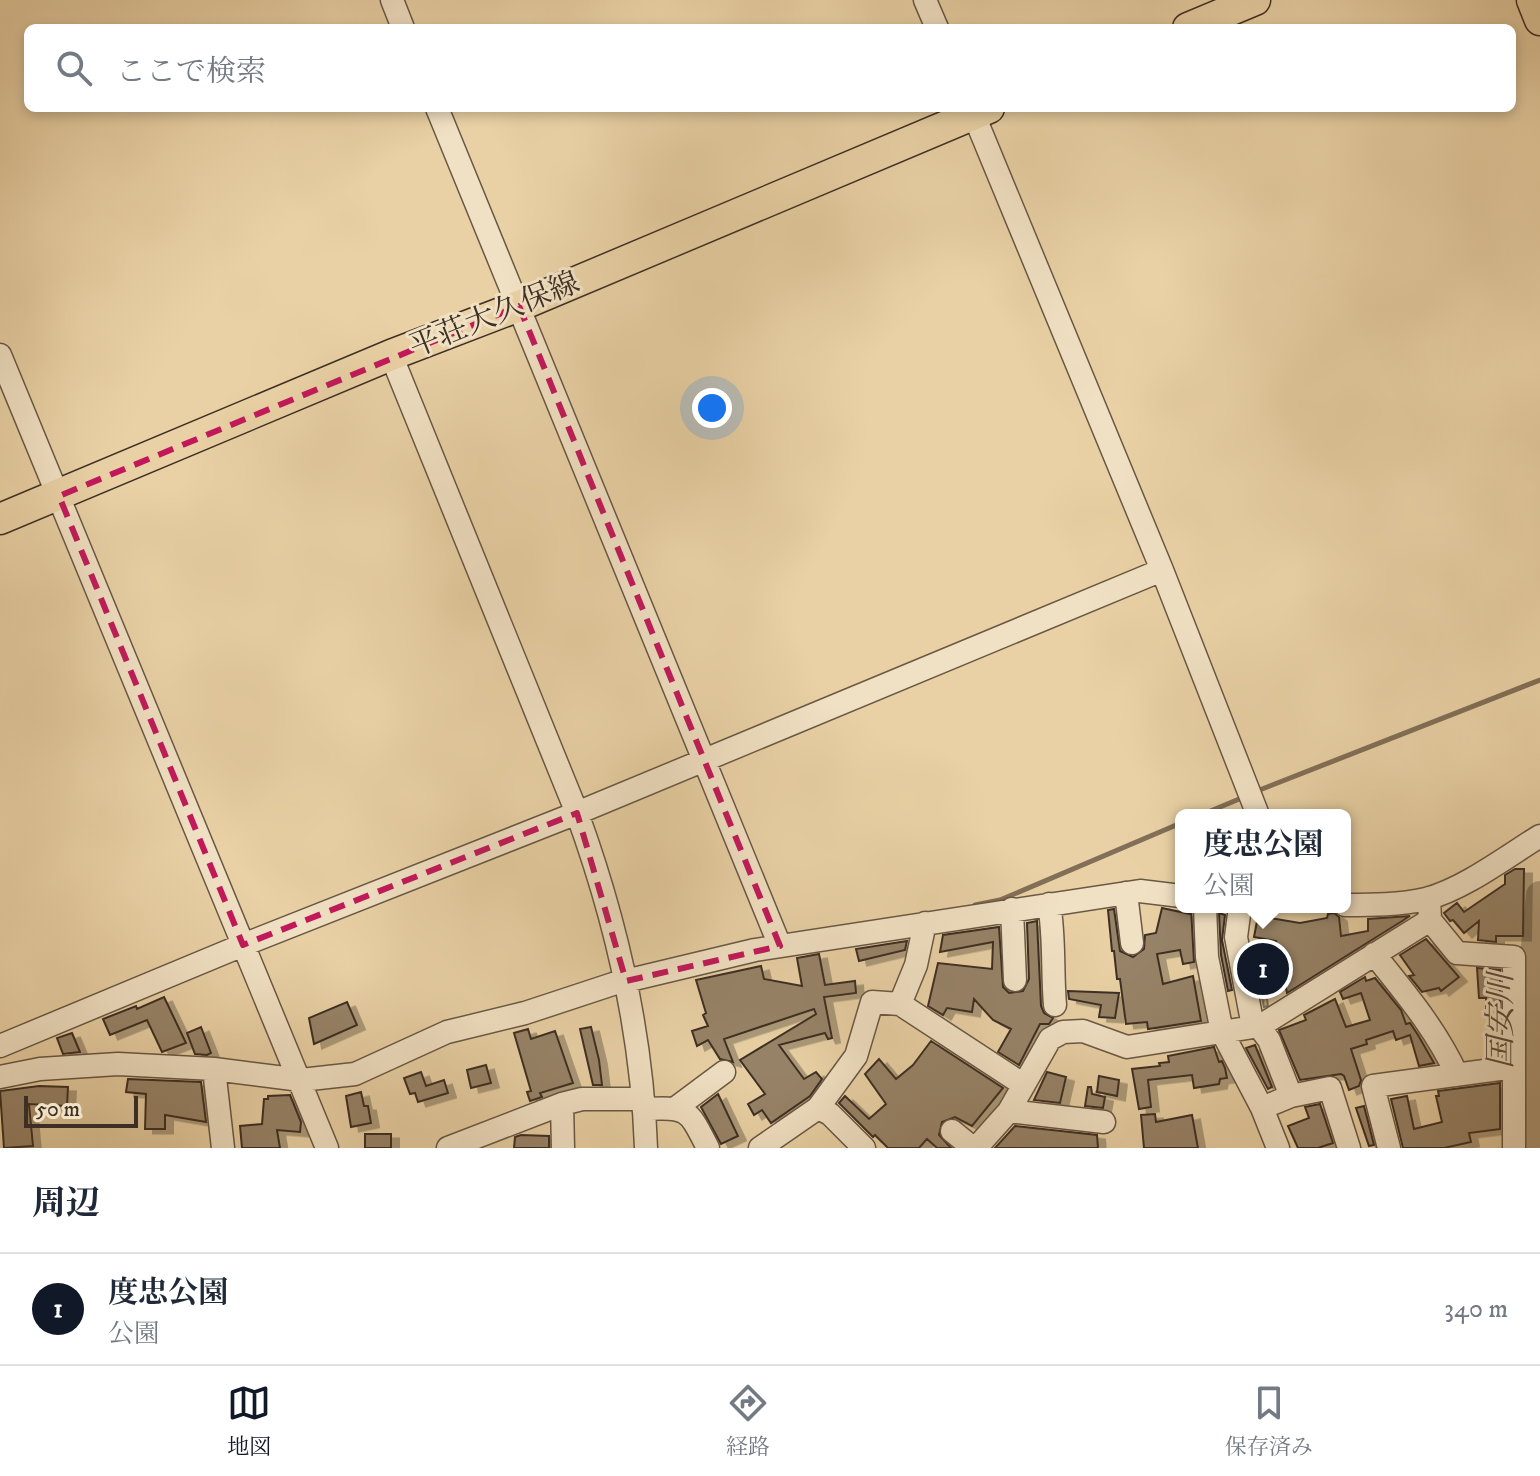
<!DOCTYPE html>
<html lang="ja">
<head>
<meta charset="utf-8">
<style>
	body { margin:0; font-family:"IM FELL DW Pica","Noto Serif JP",serif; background:#f6f6f7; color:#1f2937 }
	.scale { position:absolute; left:24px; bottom:20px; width:114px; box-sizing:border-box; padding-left:8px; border:4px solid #3e2f24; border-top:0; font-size:22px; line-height:28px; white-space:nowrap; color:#3e2f24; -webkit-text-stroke:6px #f1e1c4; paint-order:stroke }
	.you { position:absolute; left:712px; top:408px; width:28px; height:28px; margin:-20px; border:6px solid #fff; border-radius:50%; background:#1a73e8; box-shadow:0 0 0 12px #1a73e833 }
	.badge { display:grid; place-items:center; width:52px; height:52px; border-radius:50%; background:#111827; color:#fff; font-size:26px; font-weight:700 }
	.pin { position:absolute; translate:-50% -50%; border:4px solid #fff; box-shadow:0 2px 8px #0006 }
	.popup { position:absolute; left:1175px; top:809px; width:176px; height:104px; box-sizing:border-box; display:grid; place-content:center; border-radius:12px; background:#fff; filter:drop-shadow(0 2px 6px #0005); font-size:26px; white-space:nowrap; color:#747a83 }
	.popup b { font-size:30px; color:#1f2937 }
	.popup::after { content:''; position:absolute; left:50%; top:100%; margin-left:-16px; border:16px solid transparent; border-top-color:#fff }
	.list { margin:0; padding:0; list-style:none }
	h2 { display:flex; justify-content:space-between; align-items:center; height:104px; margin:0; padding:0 32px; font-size:34px }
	h2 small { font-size:26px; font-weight:400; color:#747a83 }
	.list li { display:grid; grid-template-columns:52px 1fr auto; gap:24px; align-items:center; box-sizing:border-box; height:112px; padding:0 32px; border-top:2px solid #e0e1e3 }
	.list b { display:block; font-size:30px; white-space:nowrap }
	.list p { margin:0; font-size:26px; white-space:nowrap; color:#747a83 }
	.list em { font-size:26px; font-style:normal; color:#747a83 }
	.icon { flex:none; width:44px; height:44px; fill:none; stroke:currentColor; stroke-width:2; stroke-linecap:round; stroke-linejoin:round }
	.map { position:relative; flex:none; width:1540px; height:1148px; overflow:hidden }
	.search { position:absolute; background:#fff; box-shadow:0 4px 12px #0003; left:24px; right:24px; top:24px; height:88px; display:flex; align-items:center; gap:20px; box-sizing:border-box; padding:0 28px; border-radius:12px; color:#747a83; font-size:30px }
	.sheet { height:216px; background:#fff }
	nav { display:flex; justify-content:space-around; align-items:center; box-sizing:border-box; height:112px; border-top:2px solid #e0e1e3; background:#fff; font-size:22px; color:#747a83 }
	nav a { display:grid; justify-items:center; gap:4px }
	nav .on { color:#111827 }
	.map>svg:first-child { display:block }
</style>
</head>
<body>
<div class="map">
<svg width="1540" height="1148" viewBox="0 0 1540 1148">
	<defs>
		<pattern id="forest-crowns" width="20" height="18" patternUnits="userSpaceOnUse" patternTransform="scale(2)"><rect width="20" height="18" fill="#ccb58f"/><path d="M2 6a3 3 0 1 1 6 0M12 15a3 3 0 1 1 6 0" fill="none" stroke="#a79475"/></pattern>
		<filter id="shadow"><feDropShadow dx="8" dy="4.5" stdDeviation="0" flood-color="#0004"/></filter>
	</defs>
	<rect width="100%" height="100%" fill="#e9d1a5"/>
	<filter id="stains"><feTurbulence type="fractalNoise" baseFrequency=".0025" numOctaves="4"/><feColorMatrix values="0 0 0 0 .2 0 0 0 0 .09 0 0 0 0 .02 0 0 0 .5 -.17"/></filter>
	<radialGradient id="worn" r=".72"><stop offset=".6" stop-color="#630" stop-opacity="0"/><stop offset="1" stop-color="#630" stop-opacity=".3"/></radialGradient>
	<path fill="url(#forest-crowns)" stroke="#85725a" stroke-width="2" d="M1251 944 1272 945 1266 992 1268 1006 1264 1007Z"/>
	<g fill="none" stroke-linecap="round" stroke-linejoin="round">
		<path stroke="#826f57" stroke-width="5" d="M1257 791 1540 680
			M1201 815 1244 797
			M975 905 1000 900 1181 823"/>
		<path stroke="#af9a79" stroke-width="28" d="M1535 1148 1534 956 1540 895"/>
	</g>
	<path fill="#978367" stroke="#3e2f24" stroke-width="2" filter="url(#shadow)" d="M1515 869H1524L1523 936H1496V942L1478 940 1479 921 1464 933 1453 920 1450 921 1444 913 1457 903 1464 912 1505 884V875Z
		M1162 908 1190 914 1191 909 1194 962 1183 964 1180 950 1157 954 1163 984 1193 976 1201 1021 1148 1029 1147 1022 1126 1024 1120 979H1117L1114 951H1112L1108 910 1114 909 1120 951 1133 957 1144 949 1145 935 1156 933Z
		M1219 913 1225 915 1222 940 1232 990 1228 991 1221 955Z
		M1334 913 1339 917 1341 936 1368 931V919L1410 916 1287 993 1276 941 1254 937 1258 916 1300 923 1327 918 1328 914Z
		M1037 921 1041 1006 1044 1013 1053 1018 1049 1024H1040L1019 1065 998 1052 1011 1029 993 1020 974 999 972 1012 947 1008 943 1015 928 1006 938 963 992 969 993 942 940 952 943 935 999 927 1003 987 1009 993 1023 991 1029 979 1027 923Z
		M1426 939 1459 977 1441 991 1439 988 1422 992 1409 976 1414 975 1400 955Z
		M907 941 905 950 859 961 856 949Z
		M819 954 825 985 855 981 856 993 824 997 832 1038 828 1039 825 1033 779 1045 804 1079 816 1072 822 1079 810 1096 771 1123 762 1110 754 1115 748 1104 765 1094 740 1060 816 1014 814 1009 724 1039 733 1062 720 1059 708 1040 697 1046 692 1031 708 1026 703 1015 706 1013 696 980 761 966 764 979 802 986 797 958Z
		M1477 968 1500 970V1008H1486V998H1479Z
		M1365 977 1366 981 1375 978 1401 1010 1406 1024 1410 1023 1418 1035 1434 1063 1419 1066 1410 1035 1396 1040 1393 1031 1366 1040 1367 1044 1351 1049 1361 1080 1359 1086 1349 1090 1344 1076 1341 1074 1300 1080 1279 1030 1306 1020 1304 1015 1335 999 1346 1027 1370 1020 1361 993 1343 999 1340 992Z
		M1068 991 1119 993 1115 1018 1099 1017 1101 1005 1069 999Z
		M164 997 186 1043 162 1052 147 1020 110 1035 103 1019 136 1006 137 1009Z
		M347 1002 357 1025 314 1044 309 1018Z
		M201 1027 211 1053 207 1055 195 1054 187 1033Z
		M591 1027 599 1060 602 1085H593L580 1029Z
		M528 1029 531 1039 555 1031 573 1083 540 1093 542 1097 530 1101 527 1092 531 1091 514 1033Z
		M72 1033 80 1052 63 1054 57 1038Z
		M931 1041 1003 1088 972 1126 955 1117 942 1122 939 1135 951 1148H937L927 1139 919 1148H888L875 1135 873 1137 839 1103 845 1096 869 1119 886 1104 865 1074 879 1059 896 1079 913 1065Z
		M1255 1045 1272 1087 1268 1089 1246 1048Z
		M1214 1047 1219 1062 1222 1061 1225 1068 1227 1078 1220 1079 1219 1084 1194 1088 1192 1075 1148 1080 1151 1107 1139 1109 1132 1069 1160 1066 1159 1063 1169 1062 1168 1056Z
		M486 1065 491 1083 471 1088 467 1070Z
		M421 1072 426 1086 444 1080 448 1093 418 1102 415 1093 410 1094 404 1078Z
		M1047 1072 1066 1077 1060 1103 1034 1100Z
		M1099 1076 1119 1080 1117 1096 1097 1092Z
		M128 1079 201 1082 206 1122 165 1115V1129H145L146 1094 126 1092Z
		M1500 1083V1129L1469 1133 1471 1142 1444 1148H1403L1391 1099 1407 1096 1414 1129 1442 1122 1436 1096H1439L1438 1091Z
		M39 1086 68 1087 67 1106 29 1104 33 1146 4 1148 0 1091Z
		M1088 1087H1091L1092 1094 1105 1097 1103 1108 1085 1106Z
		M361 1092 364 1106H368L371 1123 351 1127 346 1096Z
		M718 1094 738 1136 721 1144 701 1107Z
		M290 1095 301 1122 300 1132 277 1130 280 1148H242L240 1126 262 1124 264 1099H268V1096Z
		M1320 1104 1333 1143 1318 1148H1298L1288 1126 1309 1118 1305 1107Z
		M1364 1106 1374 1145 1369 1146 1356 1108Z
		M1155 1114 1156 1122 1192 1115 1198 1148H1144L1141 1115Z
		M1015 1126 1097 1135 1098 1148H995Z
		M365 1134H391V1148H365Z
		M521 1135 549 1136V1148H514L515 1137Z"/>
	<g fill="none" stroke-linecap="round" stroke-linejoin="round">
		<defs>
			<path id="minor" d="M392 0 403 28
				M925 0 937 28
				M437 108 780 946
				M971 108 1162 570 1258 815
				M0 355 327 1148
				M391 355 577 813C616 920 642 1033 646 1148
				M1126 893 1132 943
				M1049 904C1055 938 1052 971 1055 1005
				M1345 905C1372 905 1399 905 1426 899 1464 889 1506 857 1540 836
				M1205 907 1207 957 1222 1032 1262 1108
				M1240 907 1236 937 1251 1016 1269 1040 1291 1096 1262 1108 1278 1148
				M1012 909 1015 980
				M1430 920 1457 953 1514 957V1148
				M1374 954C1405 993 1436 1029 1457 1075
				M900 1004 1024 1085
				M0 1046 243 945 577 813 1162 570
				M214 1069 223 1148
				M0 1077 40 1069 118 1064 214 1069 301 1080 355 1074 447 1032 525 1013 613 984 755 950 1140 891 1181 896
				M1291 1096 1330 1088 1349 1148
				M562 1104 563 1148
				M677 1107 724 1072
				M818 1108 856 1056 872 1002 900 1004 916 965 925 923
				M644 1109C689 1107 688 1109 708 1148
				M1104 1122 1009 1111 1050 1039 1063 1032 1083 1031 1127 1047 1260 1026 1430 920 1429 898
				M952 1131 973 1148
				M448 1148 562 1104 582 1099H643
				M760 1148 818 1108 830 1114 864 1148
				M976 1148 1009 1111
				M1389 1148 1373 1086 1514 1067"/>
			<path id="major" d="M1532 0 1540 20
				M1188 28 1255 0
				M0 519 391 355 519 306 989 108"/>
		</defs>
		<use href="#minor" stroke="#695844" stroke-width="25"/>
		<use href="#major" stroke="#3e2f24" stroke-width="33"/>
		<use href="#minor" stroke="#f1e1c4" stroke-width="22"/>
		<use href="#major" stroke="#e9d1a5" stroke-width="30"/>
	</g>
	<path fill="none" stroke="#c2185b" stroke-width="6" stroke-dasharray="16 10" stroke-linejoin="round" d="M519 306 780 946 626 981 577 813 243 945 59 496Z"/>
	<g text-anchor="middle" stroke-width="6" stroke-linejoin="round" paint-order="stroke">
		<g font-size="30" fill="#3e2f24" stroke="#f1e1c4">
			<text transform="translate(494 314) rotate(-22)" y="10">平荘大久保線</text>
		</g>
		<g font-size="32" font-style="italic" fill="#5a4a39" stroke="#f1e1c4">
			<text transform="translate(1500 1021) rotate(-90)" y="11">国安川</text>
		</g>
	</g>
	<rect width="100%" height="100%" filter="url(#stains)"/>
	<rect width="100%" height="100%" fill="url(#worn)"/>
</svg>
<div class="scale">50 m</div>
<div class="you"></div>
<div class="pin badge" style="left:1263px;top:969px">1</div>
<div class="popup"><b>度忠公園</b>公園</div>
<div class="search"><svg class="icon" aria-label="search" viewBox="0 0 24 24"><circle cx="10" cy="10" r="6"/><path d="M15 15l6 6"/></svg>ここで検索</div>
</div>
<section class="sheet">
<h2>周辺<small></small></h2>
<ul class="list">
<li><span class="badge">1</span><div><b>度忠公園</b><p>公園</p></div><em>340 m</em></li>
</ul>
</section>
<nav>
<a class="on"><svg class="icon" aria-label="map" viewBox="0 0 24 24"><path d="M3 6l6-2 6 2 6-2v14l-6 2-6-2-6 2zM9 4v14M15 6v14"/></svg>地図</a>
<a><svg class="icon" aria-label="directions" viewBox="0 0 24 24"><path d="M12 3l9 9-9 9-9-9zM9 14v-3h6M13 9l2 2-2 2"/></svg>経路</a>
<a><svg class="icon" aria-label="saved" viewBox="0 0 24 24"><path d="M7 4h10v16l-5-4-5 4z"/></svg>保存済み</a>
</nav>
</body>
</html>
